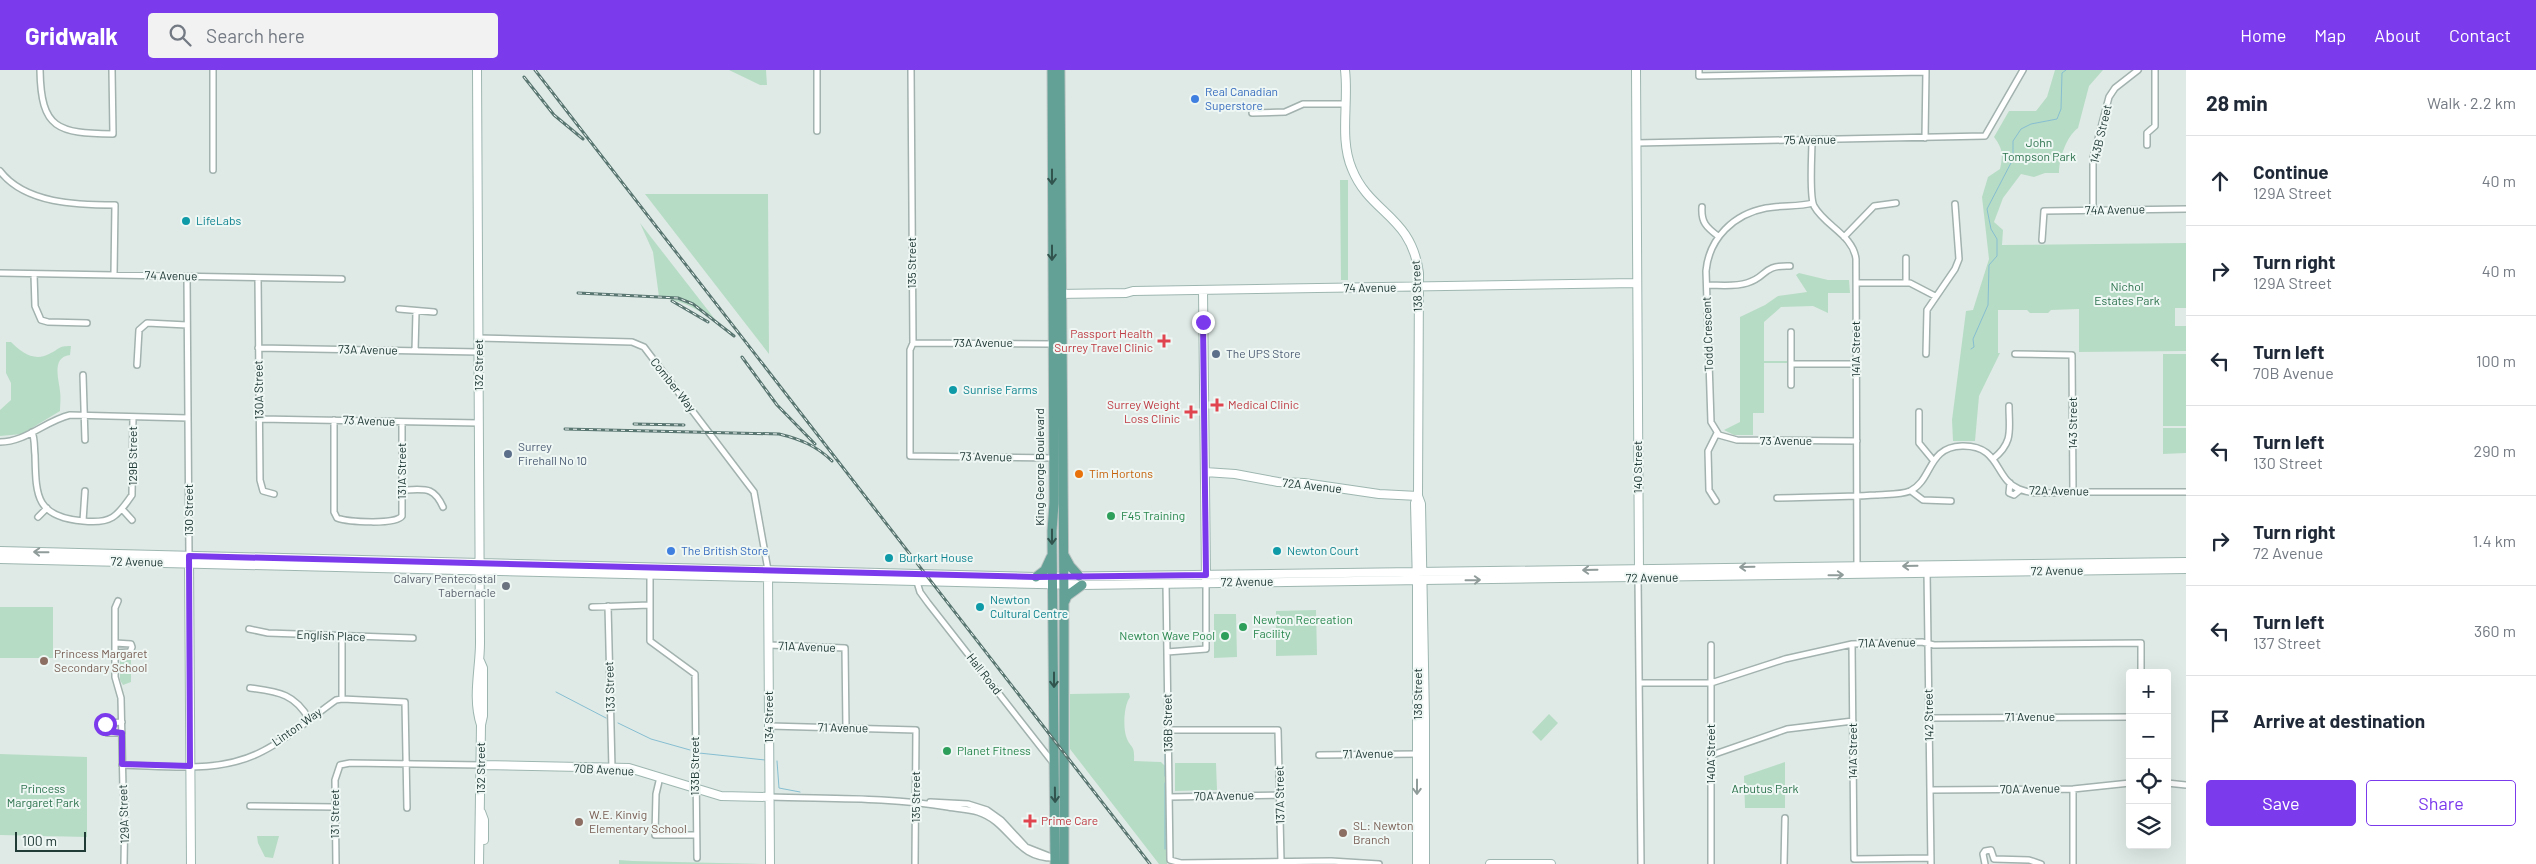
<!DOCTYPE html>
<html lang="en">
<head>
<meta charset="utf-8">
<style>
	body { margin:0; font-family:Barlow,sans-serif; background:#f2f2f3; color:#1f2937 }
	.controls { position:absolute; right:15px; bottom:15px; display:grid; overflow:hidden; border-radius:5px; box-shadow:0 5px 20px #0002 }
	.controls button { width:45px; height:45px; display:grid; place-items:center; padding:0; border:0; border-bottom:1px solid #e0e1e3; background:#fff; color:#1f2937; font:25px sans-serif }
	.scale { position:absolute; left:15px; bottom:12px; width:71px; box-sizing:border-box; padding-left:5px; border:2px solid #203a36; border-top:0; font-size:14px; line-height:18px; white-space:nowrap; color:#203a36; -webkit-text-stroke:4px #eff7f4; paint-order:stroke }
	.stop { position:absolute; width:15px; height:15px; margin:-11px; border:4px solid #7c3aed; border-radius:50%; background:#fff }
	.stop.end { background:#7c3aed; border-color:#fff; box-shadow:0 1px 5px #0008 }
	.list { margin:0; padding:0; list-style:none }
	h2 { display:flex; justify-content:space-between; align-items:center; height:65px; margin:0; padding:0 20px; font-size:21px }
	h2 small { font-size:16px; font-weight:400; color:#747a83 }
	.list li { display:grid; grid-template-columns:32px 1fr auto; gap:15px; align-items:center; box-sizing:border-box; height:90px; padding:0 20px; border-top:1px solid #e0e1e3 }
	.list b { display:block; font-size:19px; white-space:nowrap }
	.list p { margin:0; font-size:16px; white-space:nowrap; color:#747a83 }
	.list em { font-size:16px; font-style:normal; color:#747a83 }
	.actions { display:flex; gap:10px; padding:15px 20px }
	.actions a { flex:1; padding:11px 0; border:1px solid #7c3aed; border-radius:5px; text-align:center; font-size:18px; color:#7c3aed }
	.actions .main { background:#7c3aed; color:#fff }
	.icon { flex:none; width:28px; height:28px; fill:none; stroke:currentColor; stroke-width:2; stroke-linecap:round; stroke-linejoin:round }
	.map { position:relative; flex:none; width:2186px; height:794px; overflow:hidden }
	header { display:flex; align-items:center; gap:30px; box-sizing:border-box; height:70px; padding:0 25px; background:#7c3aed; color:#fff }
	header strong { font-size:24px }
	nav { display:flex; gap:28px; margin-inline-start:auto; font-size:18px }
	.search { width:350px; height:45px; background:#f2f2f3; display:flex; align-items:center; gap:12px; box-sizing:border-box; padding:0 18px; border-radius:5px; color:#747a83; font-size:19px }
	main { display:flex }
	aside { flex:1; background:#fff }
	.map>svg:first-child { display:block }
</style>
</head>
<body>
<header>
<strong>Gridwalk</strong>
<div class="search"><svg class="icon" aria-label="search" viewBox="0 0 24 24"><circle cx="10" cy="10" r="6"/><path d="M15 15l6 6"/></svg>Search here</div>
<nav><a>Home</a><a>Map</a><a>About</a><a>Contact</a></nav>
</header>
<main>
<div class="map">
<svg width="2186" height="794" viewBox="0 0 2186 794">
	<rect width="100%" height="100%" fill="#dfeae6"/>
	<path fill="#b7dcc5" d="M729 0H766L767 15H760Z
		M2055 0H2103L2089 16 2078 58C2066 67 2059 89 2059 103H2045L2034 107 2021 104 2003 128 1994 152 2003 160 2002 175 2186 173V238H2175V256H2186V281L2079 282V239L2051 240 2048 243H2030L2027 240H1998V283H2000L1979 326 1975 371H1953L1952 350 1966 241 1973 240 1989 189 1982 127 1988 107 2000 99C2003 85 2003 79 1994 67L2009 41H2036L2047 27Z
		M1340 110H1348V210H1341Z
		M645 124H768L769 284Z
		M640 153 714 248 721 258C703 241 685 231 659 227L653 182Z
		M1799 203 1828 210H1849L1850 223H1828V243L1813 236 1781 237 1764 252V291H1787V293H1764V343H1753V365H1734L1724 360 1740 352V247L1765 235 1778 226 1807 222 1796 205Z
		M6 272H11C21 282 34 292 49 284 60 279 57 276 71 276L70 285C51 287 59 310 60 321 61 328 60 335 60 341L22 364 0 366V340L11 330V313L6 303Z
		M2163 284H2186V356H2163Z
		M2163 358H2186V383L2163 384Z
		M0 537H53V588H0Z
		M1316 540 1317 585 1276 586V541Z
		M1214 544H1236L1237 587 1214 588Z
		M120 588H131V612L123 615 120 610Z
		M1129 623 1130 627C1124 635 1123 656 1126 666 1130 679 1135 673 1134 691L1161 692 1167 698V794H1159L1070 679V624Z
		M1549 644 1558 653 1541 671 1532 662Z
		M0 684 87 687V767L0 765Z
		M1785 692V738H1745L1744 706Z
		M1175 693H1216L1217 720 1175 721Z
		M257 766H279L273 788 265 787 258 773Z
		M619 790 633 791 763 794H619Z"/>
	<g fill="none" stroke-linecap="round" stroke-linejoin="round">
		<path stroke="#86bed1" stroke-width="1" d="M1971 279 1974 277 1973 269 1988 235 1989 195 1997 186V169L1991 159 1987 139 2013 89V71L2021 59 2031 54 2057 49 2061 39 2062 3 2066 0
			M556 622 606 648
			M618 653 651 669 690 680
			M1165 668V706
			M699 683 765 690
			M777 691 779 718 800 722
			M1165 713V779"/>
		<defs>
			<path id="street" d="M40 0C41 60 58 63 113 64L112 0
				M213 0V100
				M817 0V61
				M911 0 913 273 910 280V386L1055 388
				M1699 0V6L1926 2
				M1252 43 1285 42 1303 34H1346
				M1925 68 1926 1
				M1812 71C1812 84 1809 126 1814 136 1825 156 1853 165 1856 189L1857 499
				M1636 73 1985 66 2023 0
				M2147 75V63L2155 56V0
				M0 101C25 134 78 135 115 135L114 205
				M1813 133C1798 137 1782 135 1766 138 1734 144 1709 168 1706 201L1711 352 1719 365 1737 370 1857 371
				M1702 137C1701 152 1706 157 1718 166
				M2093 140V88L2109 27 2115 18 2138 0
				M1844 167 1874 136 1896 133
				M2042 170 2044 141 2186 139
				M0 203 342 209
				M34 204 35 236 41 250 48 252 87 253
				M187 207 189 486
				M258 208 260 410 263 421 274 424
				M1856 213H1910L1935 226
				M1906 213V188
				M1707 215C1720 215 1734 217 1747 213 1768 207 1761 195 1790 196
				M399 239 434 242
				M1791 262V315
				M478 268 632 272 644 277 754 422 768 500
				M913 273 1053 274
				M258 278 479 282
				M415 281 416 242
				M1926 284 1927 240 1955 199 1959 189 1955 134
				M2015 284 2072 285 2073 422
				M1791 294H1856
				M137 295 139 260 147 253 187 255
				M83 305 85 370
				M1919 342V373L1933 390
				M260 349 479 353
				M334 350V442L337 448C348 452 396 455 402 446V352
				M32 362C35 369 34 377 35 385 36 425 35 447 83 451 111 454 117 447 132 425L133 347
				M0 372C26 372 45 351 70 345L188 348
				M1993 389C2014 372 2009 360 2009 336
				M2010 413 2009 423 2014 425 2020 420
				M402 420C424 420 433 415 443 437
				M1911 421 1923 430 1951 431
				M1777 428C1810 427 1843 427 1876 425 1886 424 1900 425 1910 421 1933 410 1927 377 1962 376 2001 375 1994 409 2019 419 2035 426 2058 422 2076 422 2113 422 2149 422 2186 422
				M1716 431 1709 420 1708 381 1717 363
				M122 439 132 450
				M38 447 47 438
				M83 451 85 421
				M1927 501 1931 794
				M650 502V571L695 604 697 788
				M1638 508 1641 794
				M917 512 920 522 928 533 1054 694
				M1166 514 1170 790 1181 793 1331 791 1379 794
				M118 531 115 538V607L121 628 123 719 125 735 124 794
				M608 536 612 698
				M592 537 650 535
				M249 559 268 563 413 568
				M115 573 131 574 132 577 130 582 115 583
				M1852 574 1854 789 1931 788
				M769 575 845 578 846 658
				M1711 575V794
				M1167 582 1206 579V513
				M1639 613H1711L1785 589 1852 574 1922 572 1934 575 2141 573V603
				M250 618C278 622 294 623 309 649
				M342 629V567
				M1929 648 2130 647
				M122 652 108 653 104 657 107 663H122
				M770 656 916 660 915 794
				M1169 660H1278L1281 791
				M1319 685 1417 684
				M1712 685 1787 659 1853 651
				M122 695C169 696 220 704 263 681 289 668 312 647 336 630L342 629 405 632 407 738
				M660 707 656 724 655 765H696
				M2167 713 2186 715
				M1930 720 2073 719 2130 713
				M770 727C829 729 889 727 948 737 958 739 968 739 978 742 1012 753 1014 790 1057 788
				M1169 727 1279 725
				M930 732 968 734 987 740 1001 750 1026 777 1054 788
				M250 736 335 737
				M1994 789 2029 790 2041 794
				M336 794 335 710 340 695 350 693 481 695
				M1784 794 1785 748
				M1985 794 1983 784 1985 781 1991 780 1994 789
				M2073 794V719"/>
			<path id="secondary" d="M477 0 480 573C480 599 472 628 481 655
				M1345 0C1349 32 1339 69 1352 99 1370 144 1411 145 1419 203L1418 426 1421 434 1425 649V794
				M1636 0 1639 503
				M1203 220 1206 508
				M1057 224 1126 223 1133 221 1636 213
				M1205 402 1235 404 1278 412 1304 413 1379 424 1418 426
				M0 481 1036 507 2186 492
				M0 489 1082 515 2186 499
				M189 489 191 794
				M768 504 770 794
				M481 695 629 698 721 726 770 727
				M481 742 484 750V770
				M479 794 481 655 483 646V598L480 591
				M1417 794V515L1415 433 1418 426
				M1490 794H1551"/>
			<path id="primary" d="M1052 0 1054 433 1052 461 1055 794
				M1060 0 1064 534V794
				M1064 485 1070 496 1079 506
				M1036 507 1045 500 1051 487
				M1065 531 1067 526 1082 515"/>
		</defs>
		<use href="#street" stroke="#a2b2ae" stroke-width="8"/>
		<use href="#secondary" stroke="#9eb6b0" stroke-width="10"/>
		<use href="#primary" stroke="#bcc4c3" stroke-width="11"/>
		<use href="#street" stroke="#fff" stroke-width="5"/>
		<use href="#secondary" stroke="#fff" stroke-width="8"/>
		<use href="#primary" stroke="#63a096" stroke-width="9"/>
		<defs>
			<path id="rail" d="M535 0 1150 794
				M524 7 554 45 583 69
				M578 223 678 228 693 234 734 266
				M672 231 708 252
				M742 287 777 335 815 374
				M634 354 684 355
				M565 359 779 364C800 369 817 376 832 391"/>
		</defs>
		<use href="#rail" stroke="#5a7671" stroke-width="3"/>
		<use href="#rail" stroke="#eff7f4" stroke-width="1" stroke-dasharray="4" stroke-linecap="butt"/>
	</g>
	<defs><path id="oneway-shaft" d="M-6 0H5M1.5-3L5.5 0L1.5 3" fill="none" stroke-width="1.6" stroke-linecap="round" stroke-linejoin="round" transform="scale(1.25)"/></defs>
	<g stroke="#31544e">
		<use href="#oneway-shaft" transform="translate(1052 107) rotate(90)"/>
		<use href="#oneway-shaft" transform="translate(1052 183) rotate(90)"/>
		<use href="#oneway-shaft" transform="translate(1052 467) rotate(90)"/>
		<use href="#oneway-shaft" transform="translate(1054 610) rotate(90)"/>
		<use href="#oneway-shaft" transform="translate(1055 725) rotate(89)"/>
	</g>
	<g stroke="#909c9a">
		<use href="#oneway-shaft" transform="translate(41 482) rotate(-179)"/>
		<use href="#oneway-shaft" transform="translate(1910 496) rotate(179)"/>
		<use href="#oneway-shaft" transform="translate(1747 497) rotate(179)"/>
		<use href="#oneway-shaft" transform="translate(1590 500) rotate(179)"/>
		<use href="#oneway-shaft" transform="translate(1836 505) rotate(-1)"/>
		<use href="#oneway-shaft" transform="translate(1473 510) rotate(-1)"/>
		<use href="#oneway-shaft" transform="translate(1417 717) rotate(90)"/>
	</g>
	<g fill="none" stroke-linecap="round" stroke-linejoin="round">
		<path stroke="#7c3aed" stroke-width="6" d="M105 654V661L122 663V694L190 696 189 486 1036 507 1206 505 1203 252"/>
	</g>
	<g fill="#3f7fe0" stroke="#eff7f4" stroke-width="2">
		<circle cx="1195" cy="29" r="5"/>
		<circle cx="671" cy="481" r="5"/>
	</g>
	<g fill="#0f9aa8" stroke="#eff7f4" stroke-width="2">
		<circle cx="186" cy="151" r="5"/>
		<circle cx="953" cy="320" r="5"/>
		<circle cx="1277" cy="481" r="5"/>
		<circle cx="889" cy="488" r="5"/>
		<circle cx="980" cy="537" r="5"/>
	</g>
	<g fill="#e0444e" stroke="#eff7f4" stroke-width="2">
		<path d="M1161.5 263.5h5v5h5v5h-5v5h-5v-5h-5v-5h5z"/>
		<path d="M1214.5 327.5h5v5h5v5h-5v5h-5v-5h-5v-5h5z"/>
		<path d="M1188.5 334.5h5v5h5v5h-5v5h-5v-5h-5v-5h5z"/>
		<path d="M1027.5 743.5h5v5h5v5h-5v5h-5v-5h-5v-5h5z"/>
	</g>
	<g fill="#5c6f8a" stroke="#eff7f4" stroke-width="2">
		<circle cx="1216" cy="284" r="5"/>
		<circle cx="508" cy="384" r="5"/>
	</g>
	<circle fill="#e8710a" stroke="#eff7f4" stroke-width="2" cx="1079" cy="404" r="5"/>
	<g fill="#2e9e5b" stroke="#eff7f4" stroke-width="2">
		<circle cx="1111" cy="446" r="5"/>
		<circle cx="1243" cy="557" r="5"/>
		<circle cx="1225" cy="566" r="5"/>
		<circle cx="947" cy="681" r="5"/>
	</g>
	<circle fill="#6b7280" stroke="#eff7f4" stroke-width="2" cx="506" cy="516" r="5"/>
	<g fill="#8d6e63" stroke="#eff7f4" stroke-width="2">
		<circle cx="44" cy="591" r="5"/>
		<circle cx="579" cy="752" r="5"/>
		<circle cx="1343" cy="763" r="5"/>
	</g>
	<g text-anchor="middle" stroke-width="4" stroke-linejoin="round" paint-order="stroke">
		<g font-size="12" fill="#366cbe" stroke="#eff7f4" text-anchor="start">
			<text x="1205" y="26">Real Canadian<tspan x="1205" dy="14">Superstore</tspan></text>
			<text x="681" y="485">The British Store</text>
		</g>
		<g font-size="12" fill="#203a36" stroke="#eff7f4">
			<text transform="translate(2101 64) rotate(-77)" y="4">143B Street</text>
			<text transform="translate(1810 70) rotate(-1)" y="4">75 Avenue</text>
			<text transform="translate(2115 140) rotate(-1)" y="4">74A Avenue</text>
			<text transform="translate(912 193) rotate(-90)" y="4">135 Street</text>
			<text transform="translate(171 206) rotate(1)" y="4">74 Avenue</text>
			<text transform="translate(1417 216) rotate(-93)" y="4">138 Street</text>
			<text transform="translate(1370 218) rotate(-1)" y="4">74 Avenue</text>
			<text transform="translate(1708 264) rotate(-92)" y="4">Todd Crescent</text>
			<text x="983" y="277">73A Avenue</text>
			<text transform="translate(1856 279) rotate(-90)" y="4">141A Street</text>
			<text transform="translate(368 280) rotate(1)" y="4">73A Avenue</text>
			<text transform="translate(479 295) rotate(-90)" y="4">132 Street</text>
			<text transform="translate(673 315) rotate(52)" y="4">Comber Way</text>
			<text transform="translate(259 320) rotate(-91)" y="4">130A Street</text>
			<text transform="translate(369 351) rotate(2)" y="4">73 Avenue</text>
			<text transform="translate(2073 353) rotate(-90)" y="4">143 Street</text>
			<text x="1786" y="375">73 Avenue</text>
			<text transform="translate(133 386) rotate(-90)" y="4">129B Street</text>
			<text transform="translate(986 387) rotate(1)" y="4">73 Avenue</text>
			<text transform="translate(1040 397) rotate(-90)" y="4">King George Boulevard</text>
			<text transform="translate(1638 397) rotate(-90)" y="4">140 Street</text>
			<text transform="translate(402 401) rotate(-90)" y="4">131A Street</text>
			<text transform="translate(1312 416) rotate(6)" y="4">72A Avenue</text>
			<text transform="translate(2059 421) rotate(1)" y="4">72A Avenue</text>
			<text transform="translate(189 440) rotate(-90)" y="4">130 Street</text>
			<text transform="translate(137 492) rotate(1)" y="4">72 Avenue</text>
			<text transform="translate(2057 501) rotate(-1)" y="4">72 Avenue</text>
			<text transform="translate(1652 508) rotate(-1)" y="4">72 Avenue</text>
			<text transform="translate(1247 512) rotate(-1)" y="4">72 Avenue</text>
			<text transform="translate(331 566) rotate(2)" y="4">English Place</text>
			<text transform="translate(1887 573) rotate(-1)" y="4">71A Avenue</text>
			<text transform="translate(807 577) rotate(2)" y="4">71A Avenue</text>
			<text transform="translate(984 604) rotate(52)" y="4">Hall Road</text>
			<text transform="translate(610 617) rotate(-92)" y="4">133 Street</text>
			<text transform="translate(1418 624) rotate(-90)" y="4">138 Street</text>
			<text transform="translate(1929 645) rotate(-91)" y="4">142 Street</text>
			<text transform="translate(769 647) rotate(-90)" y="4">134 Street</text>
			<text x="2030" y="651">71 Avenue</text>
			<text transform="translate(1168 653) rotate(-91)" y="4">136B Street</text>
			<text transform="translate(297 657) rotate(-35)" y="4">Linton Way</text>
			<text transform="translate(843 658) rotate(1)" y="4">71 Avenue</text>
			<text transform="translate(1853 681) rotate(-90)" y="4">141A Street</text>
			<text transform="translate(1368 684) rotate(-1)" y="4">71 Avenue</text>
			<text transform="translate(1711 684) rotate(-90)" y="4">140A Street</text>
			<text transform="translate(695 696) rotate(-90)" y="4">133B Street</text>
			<text transform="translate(481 698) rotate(-90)" y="4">132 Street</text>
			<text transform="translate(604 700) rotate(3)" y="4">70B Avenue</text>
			<text transform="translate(2030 719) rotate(-1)" y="4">70A Avenue</text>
			<text transform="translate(1280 725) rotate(-91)" y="4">137A Street</text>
			<text transform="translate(1224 726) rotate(-1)" y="4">70A Avenue</text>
			<text transform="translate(916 727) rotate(-90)" y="4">135 Street</text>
			<text transform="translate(124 744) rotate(-92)" y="4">129A Street</text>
			<text transform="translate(335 744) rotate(-90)" y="4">131 Street</text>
		</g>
		<g font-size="12" fill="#2a714c" stroke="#eff7f4">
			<text x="2039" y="77">John<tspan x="2039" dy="14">Tompson Park</tspan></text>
			<text x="2127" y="221">Nichol<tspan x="2127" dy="14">Estates Park</tspan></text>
			<text x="43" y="723">Princess<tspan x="43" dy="14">Margaret Park</tspan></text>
			<text x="1765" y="723">Arbutus Park</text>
		</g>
		<g font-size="12" fill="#0d838f" stroke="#eff7f4" text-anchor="start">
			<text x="196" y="155">LifeLabs</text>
			<text x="963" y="324">Sunrise Farms</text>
			<text x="1287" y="485">Newton Court</text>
			<text x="899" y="492">Burkart House</text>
			<text x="990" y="534">Newton<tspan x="990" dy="14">Cultural Centre</tspan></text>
		</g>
		<g font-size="12" fill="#be3a42" stroke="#eff7f4" text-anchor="end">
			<text x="1153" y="268">Passport Health<tspan x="1153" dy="14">Surrey Travel Clinic</tspan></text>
			<text x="1180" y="339">Surrey Weight<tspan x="1180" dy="14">Loss Clinic</tspan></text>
			<text x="1228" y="339" text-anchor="start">Medical Clinic</text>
			<text x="1041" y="755" text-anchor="start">Prime Care</text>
		</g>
		<g font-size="12" fill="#4e5e75" stroke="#eff7f4" text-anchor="start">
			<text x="1226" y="288">The UPS Store</text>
			<text x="518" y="381">Surrey<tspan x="518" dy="14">Firehall No 10</tspan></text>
		</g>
		<g font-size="12" fill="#c56008" stroke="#eff7f4" text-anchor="start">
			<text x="1089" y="408">Tim Hortons</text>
		</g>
		<g font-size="12" fill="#27864d" stroke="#eff7f4" text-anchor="start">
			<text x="1121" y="450">F45 Training</text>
			<text x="1253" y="554">Newton Recreation<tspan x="1253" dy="14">Facility</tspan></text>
			<text x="1215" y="570" text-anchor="end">Newton Wave Pool</text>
			<text x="957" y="685">Planet Fitness</text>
		</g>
		<g font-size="12" fill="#5b616d" stroke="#eff7f4" text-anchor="end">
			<text x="496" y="513">Calvary Pentecostal<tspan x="496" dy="14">Tabernacle</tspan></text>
		</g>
		<g font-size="12" fill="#785e54" stroke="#eff7f4" text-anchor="start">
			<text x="54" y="588">Princess Margaret<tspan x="54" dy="14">Secondary School</tspan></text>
			<text x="589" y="749">W.E. Kinvig<tspan x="589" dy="14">Elementary School</tspan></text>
			<text x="1353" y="760">SL: Newton<tspan x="1353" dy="14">Branch</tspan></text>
		</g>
	</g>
</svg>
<div class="controls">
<button>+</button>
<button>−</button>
<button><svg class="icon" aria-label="locate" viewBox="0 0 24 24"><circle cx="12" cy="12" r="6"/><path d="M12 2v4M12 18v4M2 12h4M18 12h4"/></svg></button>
<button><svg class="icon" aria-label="layers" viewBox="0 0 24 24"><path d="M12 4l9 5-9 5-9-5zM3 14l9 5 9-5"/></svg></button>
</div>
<div class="scale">100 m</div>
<div class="stop" style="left:105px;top:654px"></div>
<div class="stop end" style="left:1203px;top:252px"></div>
</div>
<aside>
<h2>28 min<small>Walk · 2.2 km</small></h2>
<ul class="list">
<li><svg class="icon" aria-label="ahead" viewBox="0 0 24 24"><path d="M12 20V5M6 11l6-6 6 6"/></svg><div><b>Continue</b><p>129A Street</p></div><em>40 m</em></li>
<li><svg class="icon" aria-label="right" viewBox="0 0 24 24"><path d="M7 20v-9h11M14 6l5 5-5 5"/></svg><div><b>Turn right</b><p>129A Street</p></div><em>40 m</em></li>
<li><svg class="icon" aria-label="left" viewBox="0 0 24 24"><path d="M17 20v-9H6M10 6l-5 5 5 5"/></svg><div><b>Turn left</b><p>70B Avenue</p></div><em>100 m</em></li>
<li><svg class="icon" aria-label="left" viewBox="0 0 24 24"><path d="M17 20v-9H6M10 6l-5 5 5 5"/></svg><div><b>Turn left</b><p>130 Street</p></div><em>290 m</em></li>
<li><svg class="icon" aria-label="right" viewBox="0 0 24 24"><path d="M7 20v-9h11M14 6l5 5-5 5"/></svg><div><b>Turn right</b><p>72 Avenue</p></div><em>1.4 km</em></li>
<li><svg class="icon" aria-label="left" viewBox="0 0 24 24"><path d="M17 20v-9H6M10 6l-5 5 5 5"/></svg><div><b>Turn left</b><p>137 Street</p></div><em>360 m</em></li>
<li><svg class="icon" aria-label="arrive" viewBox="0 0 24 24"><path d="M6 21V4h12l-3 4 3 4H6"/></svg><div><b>Arrive at destination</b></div></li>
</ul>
<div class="actions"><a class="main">Save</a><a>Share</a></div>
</aside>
</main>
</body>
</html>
